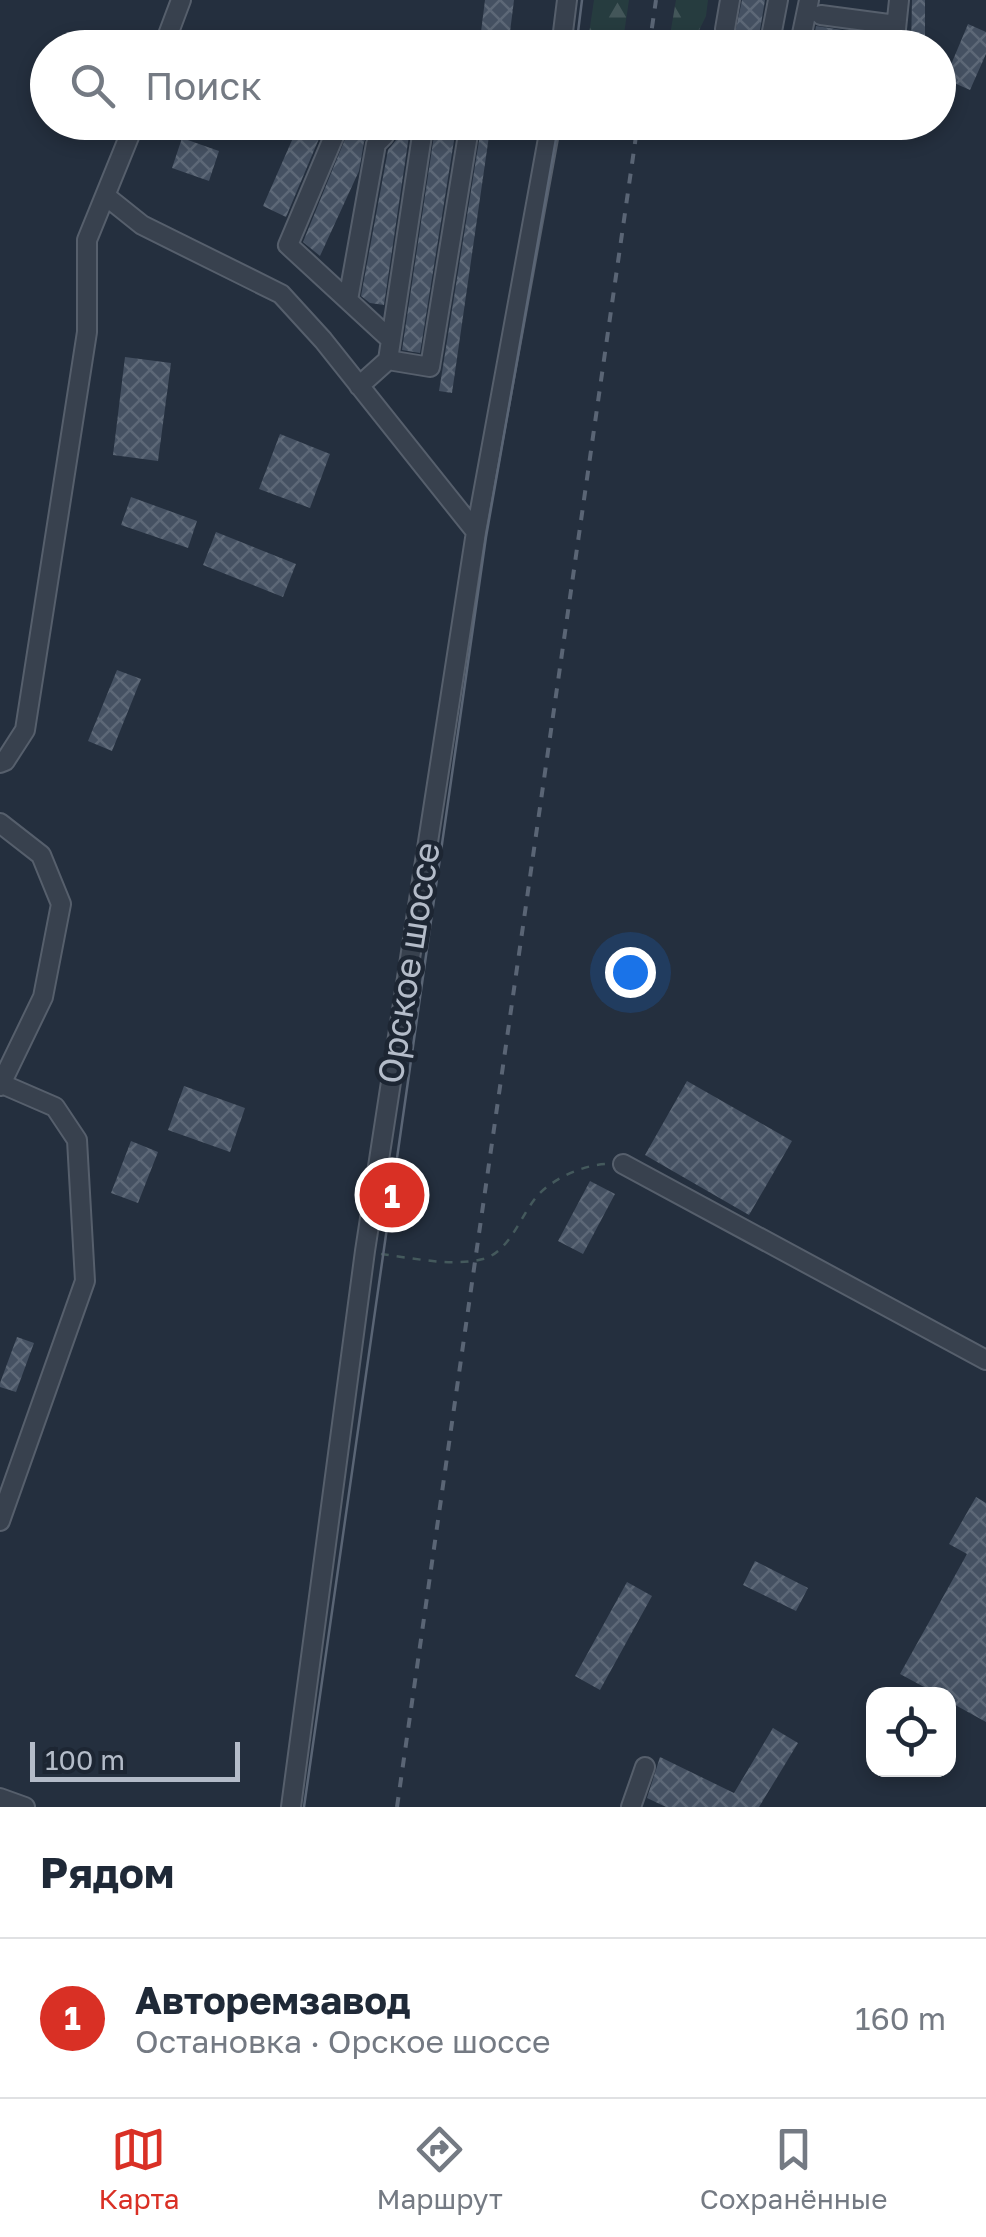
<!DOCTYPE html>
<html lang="ru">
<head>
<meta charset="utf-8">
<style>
	body { margin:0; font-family:"Golos Text",sans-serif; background:#f2f2f3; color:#1f2937 }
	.controls { position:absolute; right:30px; bottom:30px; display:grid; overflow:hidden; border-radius:20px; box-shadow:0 5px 15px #0003 }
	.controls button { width:90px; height:90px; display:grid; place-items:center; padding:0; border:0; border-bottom:2px solid #e0e1e3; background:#fff; color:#1f2937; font:50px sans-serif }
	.scale { position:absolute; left:30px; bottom:25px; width:210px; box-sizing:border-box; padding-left:10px; border:5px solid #b4bcc9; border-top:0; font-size:28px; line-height:35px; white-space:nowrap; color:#b4bcc9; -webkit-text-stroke:8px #1d2633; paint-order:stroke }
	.you { position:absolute; left:630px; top:972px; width:35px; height:35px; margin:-25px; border:8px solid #fff; border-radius:50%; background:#1a73e8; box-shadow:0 0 0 15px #1a73e833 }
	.badge { display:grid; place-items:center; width:65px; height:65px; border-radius:50%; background:#d93025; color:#fff; font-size:32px; font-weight:700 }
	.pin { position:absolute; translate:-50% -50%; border:5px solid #fff; box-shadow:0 2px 10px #0006 }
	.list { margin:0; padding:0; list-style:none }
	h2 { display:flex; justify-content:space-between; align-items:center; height:130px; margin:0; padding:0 40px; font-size:42px }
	h2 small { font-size:32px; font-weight:400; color:#747a83 }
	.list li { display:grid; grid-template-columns:65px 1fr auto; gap:30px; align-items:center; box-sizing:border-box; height:160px; padding:0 40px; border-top:2px solid #e0e1e3 }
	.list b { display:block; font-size:38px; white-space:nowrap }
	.list p { margin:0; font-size:32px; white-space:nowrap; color:#747a83 }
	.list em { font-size:32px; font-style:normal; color:#747a83 }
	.icon { flex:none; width:55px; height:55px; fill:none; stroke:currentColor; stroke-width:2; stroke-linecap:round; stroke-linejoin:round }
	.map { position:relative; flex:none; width:986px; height:1807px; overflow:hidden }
	.search { position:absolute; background:#fff; box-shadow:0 5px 15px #0003; left:30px; right:30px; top:30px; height:110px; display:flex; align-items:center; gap:25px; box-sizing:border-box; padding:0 35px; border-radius:55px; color:#747a83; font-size:38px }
	.sheet { height:290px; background:#fff }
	nav { display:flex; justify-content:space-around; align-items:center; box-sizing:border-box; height:140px; border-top:2px solid #e0e1e3; background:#fff; font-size:28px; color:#747a83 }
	nav a { display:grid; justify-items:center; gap:5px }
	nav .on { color:#d93025 }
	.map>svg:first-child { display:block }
</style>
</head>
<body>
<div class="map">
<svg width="986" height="1807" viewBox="0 0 986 1807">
	<defs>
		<pattern id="forest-firs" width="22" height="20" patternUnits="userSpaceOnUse" patternTransform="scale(2.5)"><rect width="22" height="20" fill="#263c3f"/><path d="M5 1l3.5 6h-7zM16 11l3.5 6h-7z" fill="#435659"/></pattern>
		<pattern id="building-cross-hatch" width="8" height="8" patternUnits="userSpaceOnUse" patternTransform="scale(2.5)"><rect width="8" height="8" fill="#455162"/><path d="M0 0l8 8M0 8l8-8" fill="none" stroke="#5d6877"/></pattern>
	</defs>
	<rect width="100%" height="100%" fill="#242f3e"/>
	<path fill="url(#forest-firs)" d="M594 0H629L622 47H587Z
		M676 0H708L706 16 691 47H668Z"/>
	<path fill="url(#building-cross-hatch)" d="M485 0H514L508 48H474L476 32H481Z
		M742 0H765L757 48H732Z
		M912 0H925V48H911Z
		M968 24 986 32V54L970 90 945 79Z
		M816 26 883 36 882 48H812Z
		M300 122H326L286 217 263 206Z
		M352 122H374L364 142 359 171 320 256 303 242Z
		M399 122H411L384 305 370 303 361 296 388 150 396 140Z
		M436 122H457L420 353 402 350Z
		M482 122H491L452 393 439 391Z
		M182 138 219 151 209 181 172 168Z
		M125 357 171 363 158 461 113 455Z
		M280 434 330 454 310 508 259 489Z
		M131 497 197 521 188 548 121 525Z
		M216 532 296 564 283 597 203 565Z
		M117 670 141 679 112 751 88 741Z
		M687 1081 792 1141 749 1215 645 1155Z
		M184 1086 245 1108 230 1152 168 1130Z
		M131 1141 158 1152 138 1203 111 1193Z
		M590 1181 615 1194 583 1254 558 1241Z
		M17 1337 34 1343 16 1392 0 1387V1383Z
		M976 1497 986 1503V1722L948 1701V1694H937L900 1674 967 1554 949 1544Z
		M755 1561 808 1588 796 1611 743 1585Z
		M627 1582 652 1596 600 1690 575 1676Z
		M773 1728 798 1743 759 1807H666L647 1798 660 1757 734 1793Z"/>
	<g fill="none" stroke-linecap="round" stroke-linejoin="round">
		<defs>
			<path id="minor" d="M821 15 896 25
				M725 29 730 0
				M769 47 778 0
				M163 48 181 0
				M561 48 567 0
				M799 48 809 0
				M894 48 899 0
				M340 122 288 245 391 340
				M107 197 142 225 281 294 323 340 476 532
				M348 300 376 144 384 136 387 122
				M388 360 430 367 470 122
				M359 386 388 360 424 122
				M0 763 5 761 25 730 87 332V240L135 122
				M0 823 41 855 61 904 43 997 0 1086
				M623 1164 986 1360
				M0 1521 85 1281 77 1140 55 1107 2 1084
				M0 1798 25 1807
				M291 1807 365 1251 417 913 476 532 551 122
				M631 1807 645 1767"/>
		</defs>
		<use href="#minor" stroke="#565f6c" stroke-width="22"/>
		<path stroke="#44595c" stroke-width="2.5" stroke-dasharray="8 8" stroke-linecap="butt" d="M381 1254C413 1258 452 1267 483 1259 510 1252 521 1214 538 1195 554 1178 585 1164 608 1164"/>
		<use href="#minor" stroke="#38414e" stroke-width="18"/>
		<path stroke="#5a6575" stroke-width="2.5" d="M576 48 582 0
			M304 1807 486 537 559 122"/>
		<path stroke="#5a6575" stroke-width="4" stroke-dasharray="10 10" stroke-linecap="butt" d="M649 48 656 0
			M397 1807 638 122"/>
	</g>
	<g text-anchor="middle" stroke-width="9" stroke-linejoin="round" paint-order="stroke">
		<g font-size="35" fill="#b4bcc9" stroke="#1d2633">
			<text transform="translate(409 963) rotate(-81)" y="12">Орское шоссе</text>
		</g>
	</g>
</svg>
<div class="controls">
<button><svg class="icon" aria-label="locate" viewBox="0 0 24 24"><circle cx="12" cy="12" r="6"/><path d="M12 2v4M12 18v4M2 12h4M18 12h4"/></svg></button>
</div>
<div class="scale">100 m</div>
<div class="you"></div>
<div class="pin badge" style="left:392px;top:1195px">1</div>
<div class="search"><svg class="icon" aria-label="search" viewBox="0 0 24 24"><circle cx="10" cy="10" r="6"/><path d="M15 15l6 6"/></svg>Поиск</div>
</div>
<section class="sheet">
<h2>Рядом<small></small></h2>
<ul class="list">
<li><span class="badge">1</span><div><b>Авторемзавод</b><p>Остановка · Орское шоссе</p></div><em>160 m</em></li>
</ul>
</section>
<nav>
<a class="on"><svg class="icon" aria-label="map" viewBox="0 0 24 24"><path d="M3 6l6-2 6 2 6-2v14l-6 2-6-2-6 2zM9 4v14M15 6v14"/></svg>Карта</a>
<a><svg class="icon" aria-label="directions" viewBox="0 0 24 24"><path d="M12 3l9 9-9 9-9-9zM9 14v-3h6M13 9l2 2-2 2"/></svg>Маршрут</a>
<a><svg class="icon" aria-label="saved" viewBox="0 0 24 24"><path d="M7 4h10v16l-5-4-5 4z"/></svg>Сохранённые</a>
</nav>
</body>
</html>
